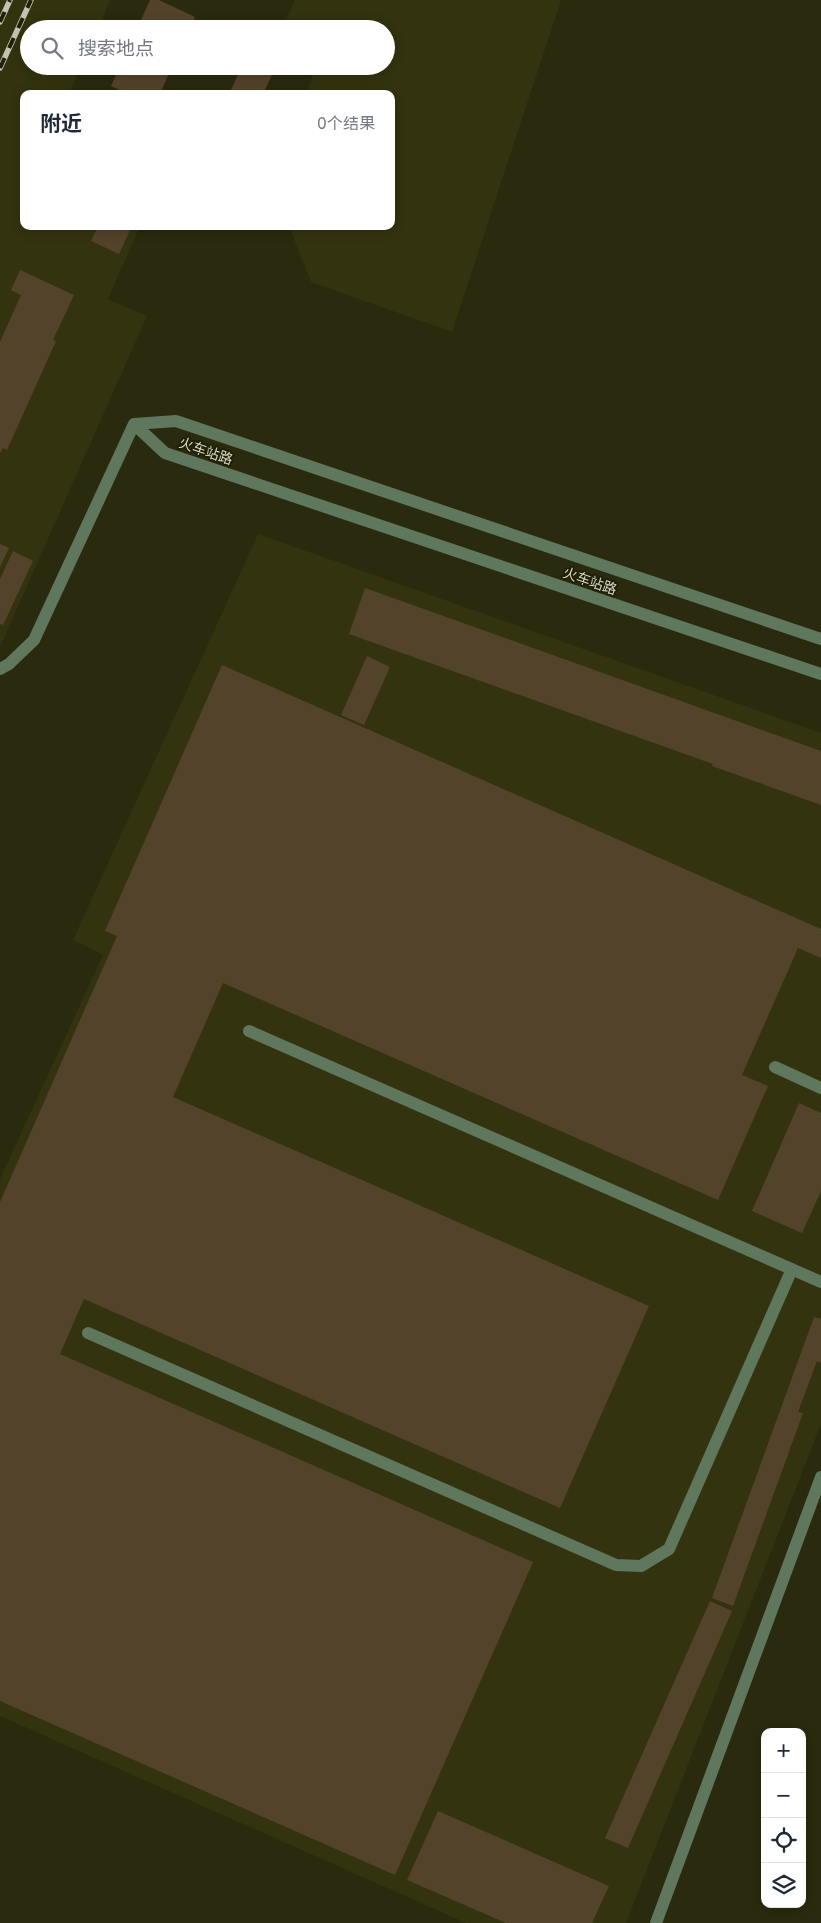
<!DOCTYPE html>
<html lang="zh">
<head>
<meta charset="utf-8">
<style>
	body { margin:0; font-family:Overpass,"Noto Sans SC",sans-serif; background:#f2f2f3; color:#1f2937 }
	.controls { position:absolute; right:15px; bottom:15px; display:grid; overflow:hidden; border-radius:10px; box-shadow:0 2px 12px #0003 }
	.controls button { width:45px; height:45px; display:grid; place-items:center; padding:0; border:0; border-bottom:1px solid #e0e1e3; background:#fff; color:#1f2937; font:25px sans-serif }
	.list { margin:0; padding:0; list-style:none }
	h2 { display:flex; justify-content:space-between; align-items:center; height:65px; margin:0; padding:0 20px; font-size:21px }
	h2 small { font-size:16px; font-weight:400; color:#747a83 }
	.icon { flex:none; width:28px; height:28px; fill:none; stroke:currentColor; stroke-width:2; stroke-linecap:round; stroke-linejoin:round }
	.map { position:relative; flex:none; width:821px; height:1923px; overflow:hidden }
	.search { position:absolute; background:#fff; box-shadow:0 2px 12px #0003; left:20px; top:20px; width:375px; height:55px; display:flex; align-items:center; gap:12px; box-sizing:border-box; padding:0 18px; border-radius:28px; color:#747a83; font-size:19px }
	.panel { position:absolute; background:#fff; box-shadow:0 2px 12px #0003; left:20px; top:90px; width:375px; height:140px; border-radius:10px }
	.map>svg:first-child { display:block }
</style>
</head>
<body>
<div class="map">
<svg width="821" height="1923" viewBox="0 0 821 1923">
	<rect width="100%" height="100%" fill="#2a2a0e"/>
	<path fill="#34330f" d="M0 0H110L98 29H29V66H81L69 94H24V226H140L108 299 147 316 0 647Z
		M295 0H561L452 332 311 282 289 226H391V94H307L315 66H386V29H287L283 27Z
		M258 534 821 733V1424L626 1923H466L0 1716V1179L103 955 73 940Z"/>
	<path fill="#54432b" d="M150 0H159L195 17 190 29H137Z
		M120 66H172L160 94H128L111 86Z
		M242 66H276L263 94H229Z
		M98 226H132L119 254 91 241Z
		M20 270 74 295 53 340 56 341 7 450 3 448 0 453V342L21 295 11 290Z
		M0 544 9 548 0 567Z
		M13 551 33 561 3 625 0 624V579Z
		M365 588 821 751V805L712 766 713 764 349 634Z
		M367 656 390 667 364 725 341 715Z
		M222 665 821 929V958L798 948 742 1075 768 1086 718 1200 223 983 173 1097 649 1306 560 1508 84 1299 60 1354 533 1562 395 1875 0 1701V1202L117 936 105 931Z
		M799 1103 821 1113V1191L802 1233 752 1211Z
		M814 1317 821 1319V1363L817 1361 798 1412 803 1413 733 1606 712 1598Z
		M710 1601 732 1611 628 1848 605 1838Z
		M438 1811 609 1886 592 1923H506L407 1880Z"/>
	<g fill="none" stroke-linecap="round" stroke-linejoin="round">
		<path stroke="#5f775c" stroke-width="12" d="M134 424 165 453 821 674
			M134 424 176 421 821 639
			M0 669 9 664 34 640 134 424
			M249 1031 821 1282
			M775 1067 821 1088
			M88 1333 616 1565 641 1566 669 1549 792 1269
			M656 1923 821 1477"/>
		<defs>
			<path id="rail" d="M0 22 10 0
				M0 68 31 0"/>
		</defs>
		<use href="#rail" stroke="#c3c3b1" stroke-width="5.5"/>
		<use href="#rail" stroke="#202005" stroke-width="4" stroke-dasharray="11" stroke-linecap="butt"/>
	</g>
	<g text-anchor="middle" stroke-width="4" stroke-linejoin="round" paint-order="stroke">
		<g font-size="14" fill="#d6d6c6" stroke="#202005">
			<text transform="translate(206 451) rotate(19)" y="5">火车站路</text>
			<text transform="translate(590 581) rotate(19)" y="5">火车站路</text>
		</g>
	</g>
</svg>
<div class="controls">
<button>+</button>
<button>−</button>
<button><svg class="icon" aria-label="locate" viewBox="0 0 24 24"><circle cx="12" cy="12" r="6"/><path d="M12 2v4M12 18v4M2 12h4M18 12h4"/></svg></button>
<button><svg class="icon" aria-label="layers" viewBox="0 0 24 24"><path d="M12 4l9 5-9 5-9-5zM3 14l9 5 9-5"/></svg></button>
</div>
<div class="search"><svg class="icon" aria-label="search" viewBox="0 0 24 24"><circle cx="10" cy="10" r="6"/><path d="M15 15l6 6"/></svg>搜索地点</div>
<section class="panel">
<h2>附近<small>0个结果</small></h2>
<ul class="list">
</ul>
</section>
</div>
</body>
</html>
